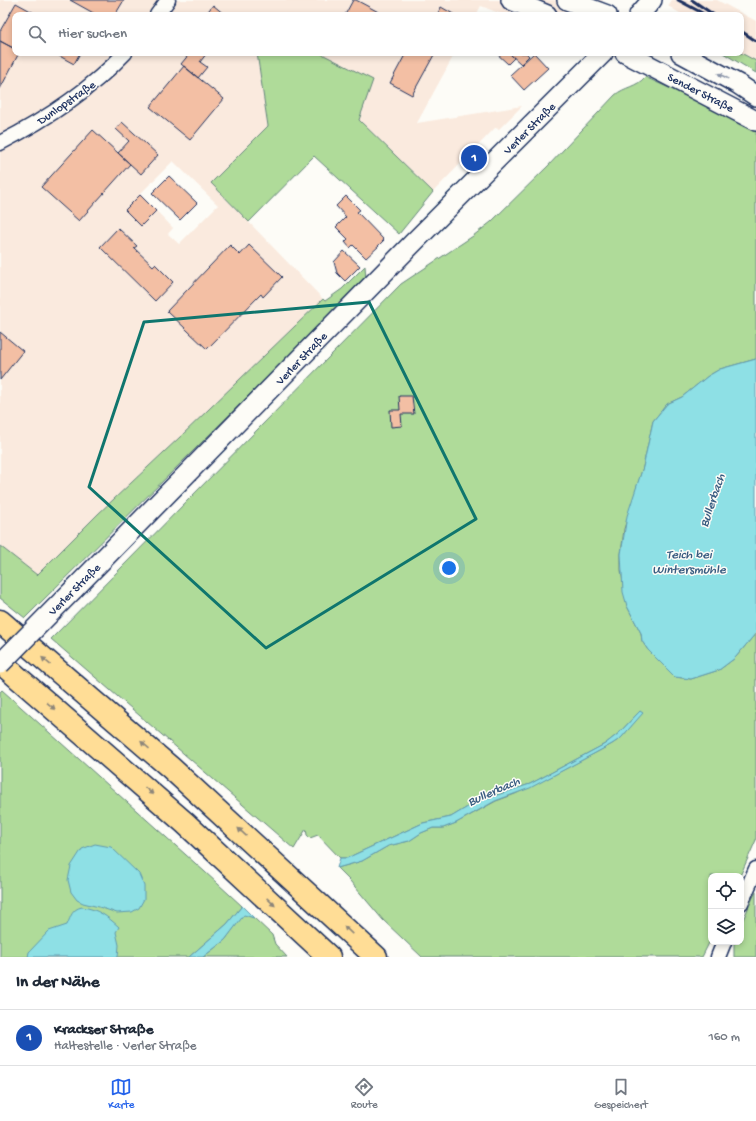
<!DOCTYPE html>
<html lang="de">
<head>
<meta charset="utf-8">
<style>
	body { margin:0; font-family:"Gochi Hand",sans-serif; background:#f2f2f3; color:#1f2937 }
	.controls { position:absolute; right:12px; bottom:12px; display:grid; overflow:hidden; border-radius:8px; box-shadow:0 2px 6px #0003 }
	.controls button { width:36px; height:36px; display:grid; place-items:center; padding:0; border:0; border-bottom:1px solid #e0e1e3; background:#fff; color:#1f2937; font:20px sans-serif }
	.you { position:absolute; left:449px; top:568px; width:14px; height:14px; margin:-10px; border:3px solid #fff; border-radius:50%; background:#1a73e8; box-shadow:0 0 0 6px #1a73e833 }
	.badge { display:grid; place-items:center; width:26px; height:26px; border-radius:50%; background:#2563eb; color:#fff; font-size:13px; font-weight:700 }
	.pin { position:absolute; translate:-50% -50%; border:2px solid #fff; box-shadow:0 1px 4px #0006 }
	.list { margin:0; padding:0; list-style:none }
	h2 { display:flex; justify-content:space-between; align-items:center; height:52px; margin:0; padding:0 16px; font-size:17px }
	h2 small { font-size:13px; font-weight:400; color:#747a83 }
	.list li { display:grid; grid-template-columns:26px 1fr auto; gap:12px; align-items:center; box-sizing:border-box; height:56px; padding:0 16px; border-top:1px solid #e0e1e3 }
	.list b { display:block; font-size:15px; white-space:nowrap }
	.list p { margin:0; font-size:13px; white-space:nowrap; color:#747a83 }
	.list em { font-size:13px; font-style:normal; color:#747a83 }
	.icon { flex:none; width:22px; height:22px; fill:none; stroke:currentColor; stroke-width:2; stroke-linecap:round; stroke-linejoin:round }
	.map { position:relative; flex:none; width:756px; height:957px; overflow:hidden }
	.search { position:absolute; background:#fff; box-shadow:0 2px 6px #0003; left:12px; right:12px; top:12px; height:44px; display:flex; align-items:center; gap:10px; box-sizing:border-box; padding:0 14px; border-radius:8px; color:#747a83; font-size:15px }
	.sheet { height:108px; background:#fff }
	nav { display:flex; justify-content:space-around; align-items:center; box-sizing:border-box; height:56px; border-top:1px solid #e0e1e3; background:#fff; font-size:11px; color:#747a83 }
	nav a { display:grid; justify-items:center; gap:2px }
	nav .on { color:#2563eb }
	.map>svg:first-child { display:block }
</style>
</head>
<body>
<div class="map">
<svg width="756" height="957" viewBox="0 0 756 957">
	<rect width="100%" height="100%" fill="#fdfcf7"/>
	<filter id="ink" filterUnits="userSpaceOnUse"><feTurbulence type="fractalNoise" baseFrequency=".025" numOctaves="2"/><feDisplacementMap in="SourceGraphic" scale="8" xChannelSelector="R" yChannelSelector="G"/><feConvolveMatrix kernelMatrix="1 2 1 2 8 2 1 2 1" color-interpolation-filters="sRGB"/></filter>
	<g filter="url(#ink)">
		<path fill="#faeade" fill-rule="evenodd" d="M0 0H603L593 15H504L481 6 476 15H15V53H257L268 126 211 183 323 299 180 437 98 514 37 575 0 546ZM173 161 218 205 179 244 168 234 173 228 140 194Z
			M672 0H717L756 21V61L741 53V15H683L668 6Z
			M320 53H455L417 123 522 106 499 129 495 128 433 192 359 120Z"/>
		<path fill="#afdb99" stroke="#65857c" d="M257 53H320L373 80 359 120 433 192 399 234 314 156 249 222 211 183 268 126Z
			M723 53H741L756 61V73Z
			M645 77 715 109 756 131V359L720 369 708 376 682 397 667 404 653 421 643 467 624 529 621 554V570L627 606 641 633 642 641 648 650 675 677 691 679 719 670 735 658 756 633V840L740 876H711V939L702 957H422L383 920 350 881 337 868 362 861 388 846 409 841 421 833 433 828H443L456 823 496 801 515 794 552 776 612 744 621 738 642 713 640 711 619 733 605 744 530 784 476 802 451 817 423 823 347 858H340L318 835 310 838 307 835 306 829 294 849 51 639 401 284 473 236 491 222 548 166 615 95C624 87 637 87 645 77Z
			M365 266 366 279 25 618 0 598V546L37 575 98 514 180 437 323 299 325 301 342 289Z
			M2 690 205 872 242 906 227 924 189 957H0V692Z
			M756 891V957H734V942H741V924Z
			M244 914 254 918 272 935 275 944 287 957H203L225 940Z"/>
		<path fill="#8ee0e5" stroke="#6099af" d="M756 359V633L735 658 719 670 691 679 675 677 648 650 642 641 641 633 627 606 623 592 621 554 627 516 643 467 653 421 667 404 682 397 708 376 720 369Z
			M640 711 643 713 621 738 612 744 530 788 495 801 456 823 443 828H433L421 833 409 841 388 846 362 861 337 868 340 858H347L423 823 451 817 476 802 530 784 605 744 619 733Z
			M95 844 111 847 139 874 144 886V899L139 908 132 912 117 913 99 907 83 903 77 900 71 892 68 880 71 866 82 849Z
			M242 906 254 918 244 915 225 940 203 957H189L227 924Z
			M82 907C98 909 108 917 119 927L116 932 119 945 118 957H28L29 952 49 931 67 925C71 916 72 909 82 907Z"/>
		<path fill="#f3bfa4" stroke="#1b2f5e" d="M70 0H124L115 15H97Z
			M353 0H356L384 15H345Z
			M16 3 38 15H15V49L0 41V31Z
			M213 5 225 15H205Z
			M441 7 455 15H437Z
			M0 41 15 49V53H19L0 89Z
			M54 53H80L74 64Z
			M190 53H207L200 62 207 67 198 78 181 64Z
			M406 53H435L412 95 390 83Z
			M496 53H509L514 58 508 64Z
			M509 53H526L529 56 521 64Z
			M534 53 548 68 524 90 510 75Z
			M184 66 224 99 190 140 150 107Z
			M122 122 158 155 141 174 118 153 129 141 116 129Z
			M93 130 130 164 79 221 41 187Z
			M169 176 197 203 180 220 152 193Z
			M140 195 156 211 141 226 125 210Z
			M346 196 360 210 357 212 384 240 378 246H379L366 258 353 245 350 248 345 242 348 239 336 227 346 217 336 206Z
			M118 228 137 246 134 248 153 266 155 264 173 282 155 301 100 247Z
			M230 245 240 255 249 245 282 277 263 297 261 294 207 349 167 311Z
			M344 251 360 266 345 281 337 273 334 262Z
			M0 332 23 351 0 380Z
			M399 396H412L414 414H401L402 426 391 427 390 410H400Z"/>
		<g fill="none" stroke-linecap="round" stroke-linejoin="round">
			<defs>
				<path id="street" d="M157 15 168 0
					M0 143C47 119 89 91 125 53
					M741 903 756 869
					M718 957 724 942"/>
				<path id="secondary" d="M511 0 547 15
					M567 0 607 15
					M639 15 652 0
					M625 53 756 121
					M681 53 738 84 756 96
					M73 590 413 243 603 53"/>
				<path id="highway" d="M0 621 171 768 376 957
					M0 662 185 823 329 957"/>
			</defs>
			<use href="#street" stroke="#1b2f5e" stroke-width="17"/>
			<use href="#secondary" stroke="#1b2f5e" stroke-width="22"/>
			<use href="#highway" stroke="#1b2f5e" stroke-width="25"/>
			<use href="#street" stroke="#fdfcf7" stroke-width="14"/>
			<use href="#secondary" stroke="#fdfcf7" stroke-width="19"/>
			<use href="#highway" stroke="#ffdd96" stroke-width="22"/>
			<path stroke="#1b2f5e" stroke-width="3" d="M678 0 706 15
				M692 0 714 15
				M741 31 756 41"/>
			<defs>
				<path id="secondary-bridge" d="M0 664 73 590"/>
			</defs>
			<use href="#secondary-bridge" stroke="#1b2f5e" stroke-width="22" stroke-linecap="butt"/>
			<use href="#secondary-bridge" stroke="#fdfcf7" stroke-width="19"/>
		</g>
		<defs><path id="oneway-solid" d="M-6-.8H1V-3.2L6.5 0L1 3.2V.8H-6Z"/></defs>
		<use fill="#8c96aa" href="#oneway-solid" transform="translate(723 76) rotate(-152)"/>
		<g fill="#8d867a">
			<use href="#oneway-solid" transform="translate(46 661) rotate(-139)"/>
			<use href="#oneway-solid" transform="translate(51 706) rotate(41)"/>
			<use href="#oneway-solid" transform="translate(145 745) rotate(-139)"/>
			<use href="#oneway-solid" transform="translate(149 791) rotate(41)"/>
			<use href="#oneway-solid" transform="translate(242 832) rotate(-137)"/>
			<use href="#oneway-solid" transform="translate(271 902) rotate(43)"/>
			<use href="#oneway-solid" transform="translate(348 930) rotate(-136)"/>
		</g>
	</g>
	<path fill="none" stroke="#0f766e" stroke-width="3" stroke-linejoin="round" d="M369 302 476 519 266 648 89 487 144 322Z"/>
	<g text-anchor="middle" stroke-width="3" stroke-linejoin="round" paint-order="stroke">
		<g font-size="12" fill="#1b2f5e" stroke="#fdfcf7">
			<text transform="translate(701 92) rotate(27)" y="4">Sender Straße</text>
			<text transform="translate(66 102) rotate(-35)" y="4">Dunlopstraße</text>
			<text transform="translate(529 128) rotate(-45)" y="4">Verler Straße</text>
			<text transform="translate(301 358) rotate(-46)" y="4">Verler Straße</text>
			<text transform="translate(74 589) rotate(-45)" y="4">Verler Straße</text>
		</g>
		<g font-size="13" font-style="italic" fill="#385b80" stroke="#fdfcf7">
			<text transform="translate(711 500) rotate(-71)" y="5">Bullerbach</text>
			<text x="689" y="558">Teich bei<tspan x="689" dy="15">Wintersmühle</tspan></text>
			<text transform="translate(493 790) rotate(-24)" y="5">Bullerbach</text>
		</g>
	</g>
</svg>
<div class="controls">
<button><svg class="icon" aria-label="locate" viewBox="0 0 24 24"><circle cx="12" cy="12" r="6"/><path d="M12 2v4M12 18v4M2 12h4M18 12h4"/></svg></button>
<button><svg class="icon" aria-label="layers" viewBox="0 0 24 24"><path d="M12 4l9 5-9 5-9-5zM3 14l9 5 9-5"/></svg></button>
</div>
<div class="you"></div>
<div class="pin badge" style="left:474px;top:158px;background:#1a4fb4">1</div>
<div class="search"><svg class="icon" aria-label="search" viewBox="0 0 24 24"><circle cx="10" cy="10" r="6"/><path d="M15 15l6 6"/></svg>Hier suchen</div>
</div>
<section class="sheet">
<h2>In der Nähe<small></small></h2>
<ul class="list">
<li><span class="badge" style="background:#1a4fb4">1</span><div><b>Krackser Straße</b><p>Haltestelle · Verler Straße</p></div><em>160 m</em></li>
</ul>
</section>
<nav>
<a class="on"><svg class="icon" aria-label="map" viewBox="0 0 24 24"><path d="M3 6l6-2 6 2 6-2v14l-6 2-6-2-6 2zM9 4v14M15 6v14"/></svg>Karte</a>
<a><svg class="icon" aria-label="directions" viewBox="0 0 24 24"><path d="M12 3l9 9-9 9-9-9zM9 14v-3h6M13 9l2 2-2 2"/></svg>Route</a>
<a><svg class="icon" aria-label="saved" viewBox="0 0 24 24"><path d="M7 4h10v16l-5-4-5 4z"/></svg>Gespeichert</a>
</nav>
</body>
</html>
